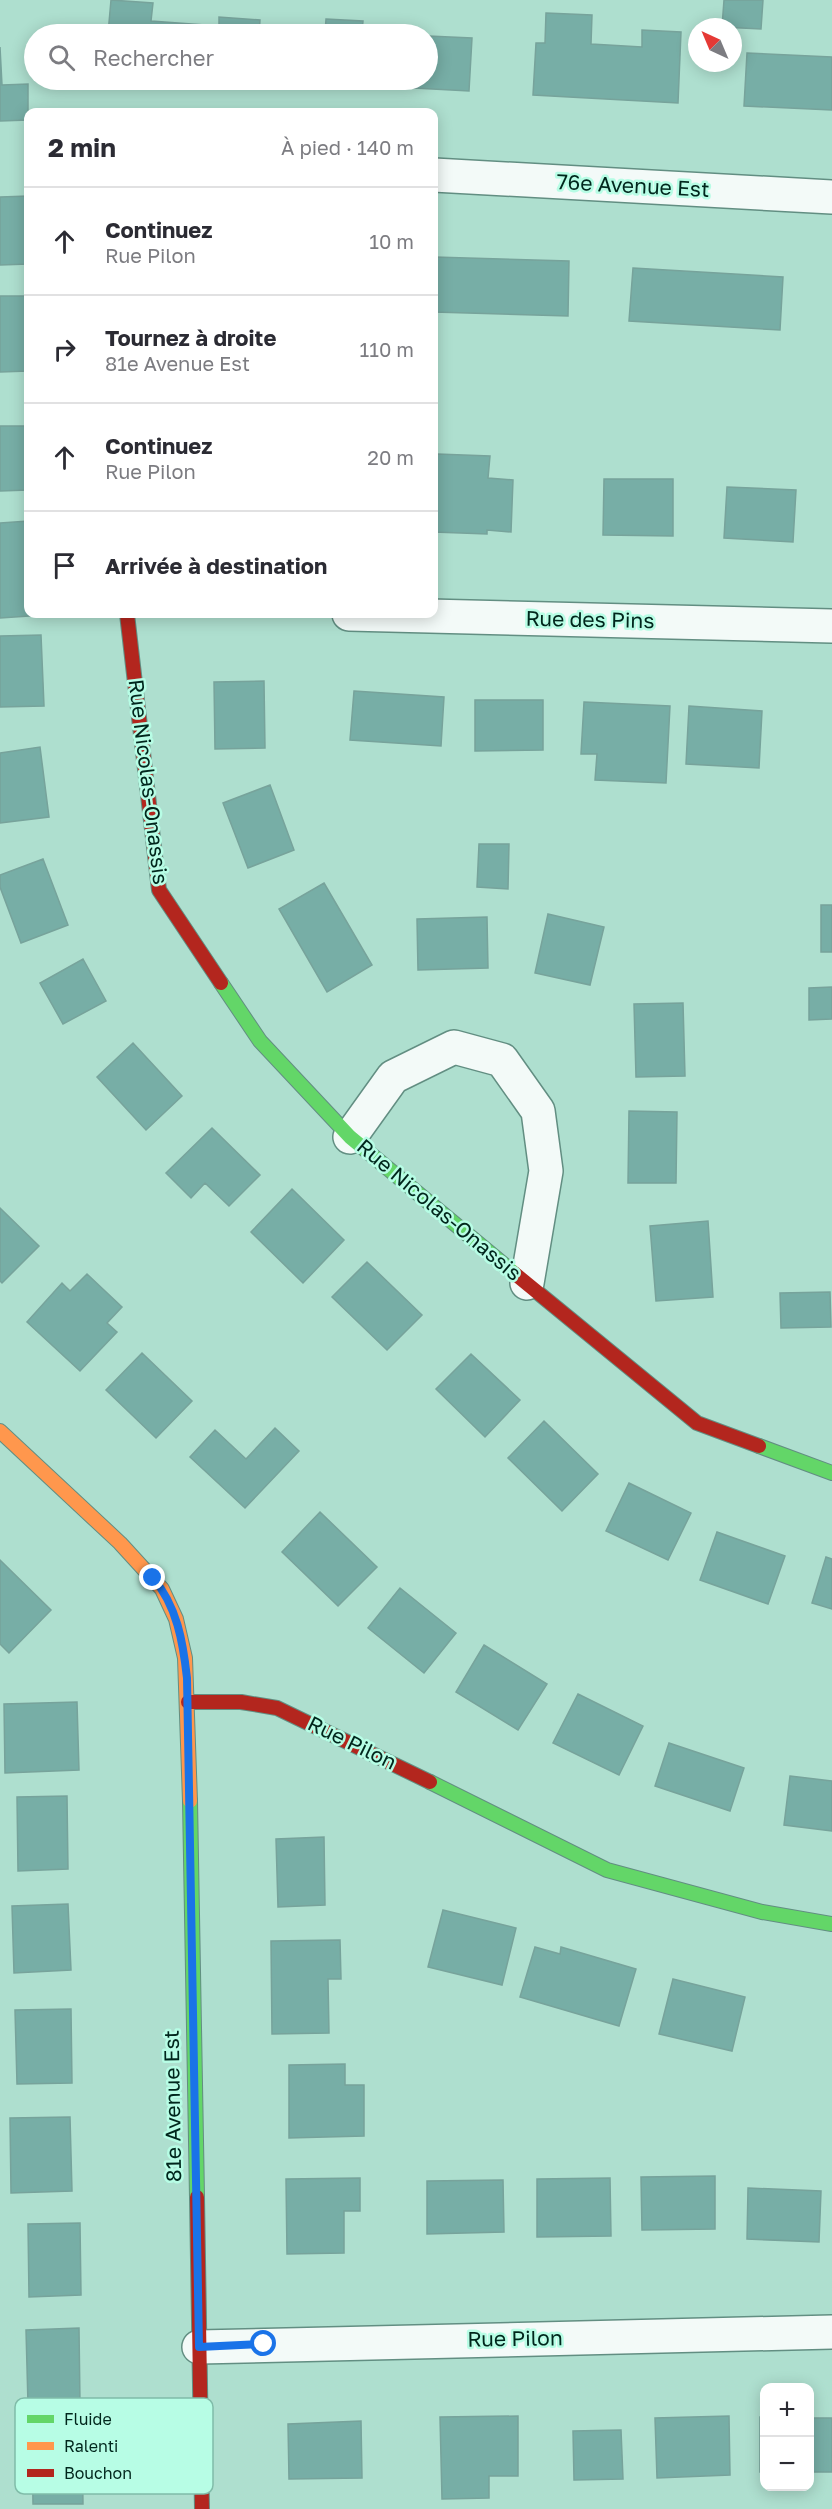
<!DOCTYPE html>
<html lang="fr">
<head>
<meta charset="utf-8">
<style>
	body { margin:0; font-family:"Golos Text",sans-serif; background:#f2f2f3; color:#2b2b33 }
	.controls { position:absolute; right:18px; bottom:18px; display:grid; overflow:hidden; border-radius:12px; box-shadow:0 3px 15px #0003 }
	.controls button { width:54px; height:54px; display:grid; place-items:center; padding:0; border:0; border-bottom:2px solid #e1e1e2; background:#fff; color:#2b2b33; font:30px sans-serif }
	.compass { position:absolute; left:688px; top:18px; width:54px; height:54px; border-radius:50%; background:#fff; box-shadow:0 3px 15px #0003; rotate:316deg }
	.stop { position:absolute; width:18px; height:18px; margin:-14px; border:4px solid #1a73e8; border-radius:50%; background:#fff }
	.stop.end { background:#1a73e8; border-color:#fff; box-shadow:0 2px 6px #0008 }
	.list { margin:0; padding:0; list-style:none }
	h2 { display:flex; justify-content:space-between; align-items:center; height:78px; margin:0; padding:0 24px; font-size:26px }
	h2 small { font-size:20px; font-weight:400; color:#7c7c81 }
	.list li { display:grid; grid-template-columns:39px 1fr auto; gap:18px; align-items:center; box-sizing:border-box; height:108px; padding:0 24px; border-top:2px solid #e1e1e2 }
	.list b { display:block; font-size:22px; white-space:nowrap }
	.list p { margin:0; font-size:20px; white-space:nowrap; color:#7c7c81 }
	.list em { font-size:20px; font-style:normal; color:#7c7c81 }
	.icon { flex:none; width:33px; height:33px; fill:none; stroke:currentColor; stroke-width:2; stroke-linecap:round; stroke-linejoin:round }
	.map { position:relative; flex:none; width:832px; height:2509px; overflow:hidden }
	.search { position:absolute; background:#fff; box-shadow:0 3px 15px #0003; left:24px; top:24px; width:414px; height:66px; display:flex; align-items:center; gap:15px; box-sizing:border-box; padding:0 21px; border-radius:33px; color:#7c7c81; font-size:22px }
	.panel { position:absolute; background:#fff; box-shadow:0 3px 15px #0003; left:24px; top:108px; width:414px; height:510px; border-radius:12px }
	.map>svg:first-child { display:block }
</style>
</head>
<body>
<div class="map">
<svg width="832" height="2509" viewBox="0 0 832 2509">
	<rect width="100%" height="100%" fill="#aedfcf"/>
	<path fill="#77aea6" stroke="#77a39b" stroke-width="1.5" d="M111 0 153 3 151 21 219 26V17L260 20 259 34H108Z
		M724 0H763L761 29 722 27Z
		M546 13 592 15 591 44 642 47V30L681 32 678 103 533 95 536 43H545Z
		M326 19 363 21 362 32 402 34H325Z
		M428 36 472 38 469 91 321 83 322 80H428Z
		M0 47 2 85 28 84V120L0 121Z
		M747 53 832 57V110L744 106Z
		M220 80H255V82Z
		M28 196V264L0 265V197Z
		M434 257 569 261 568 316 434 312Z
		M633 268 783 277 780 330 629 321Z
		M0 296H28V371L0 372Z
		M0 426H28V490L0 491Z
		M437 454 490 456 488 478 513 480 511 532 487 530V534L434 532Z
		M604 479H673V536L603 535Z
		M727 487 796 490 793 542 724 538Z
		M28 521V614L44 615 0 618V523Z
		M41 635 44 706 0 707V636Z
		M264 681 265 748 215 749 214 682Z
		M354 691 444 697 441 746 350 740Z
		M475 700H543V750L475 751Z
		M584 702 670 706 666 783 595 780 597 754H581Z
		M689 706 762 711 759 768 686 764Z
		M40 747 49 817 0 823V753Z
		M270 785 294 850 248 868 223 803Z
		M479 844H509L508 889 477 887Z
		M43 859 68 925 21 943 0 887V875Z
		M324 883 372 965 327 992 279 909Z
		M821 905H832V952H821Z
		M548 914 604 927 590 985 535 973Z
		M487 917 488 968 418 970 417 919Z
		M83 959 106 1001 63 1024 40 983Z
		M832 987V1019L809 1020V988Z
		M683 1003 685 1076 636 1077 634 1004Z
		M133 1043 182 1096 146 1130 97 1077Z
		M629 1111 677 1112 676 1183H628Z
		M212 1128 260 1175 229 1206 205 1183 191 1198 166 1173Z
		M292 1189 344 1240 303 1283 251 1232Z
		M0 1208 39 1246 2 1283 0 1281Z
		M708 1221 713 1297 656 1301 650 1226Z
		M367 1262 422 1315 387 1350 332 1297Z
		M87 1274 122 1307 107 1323 117 1332 80 1371 27 1322 62 1283 70 1291Z
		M830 1292 831 1327 781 1328 780 1293Z
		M142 1353 192 1401 156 1438 106 1390Z
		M471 1354 520 1400 485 1437 436 1389Z
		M544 1421 598 1474 562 1511 508 1458Z
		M275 1428 299 1451 245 1508 190 1457 215 1430 246 1459Z
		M629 1483 691 1513 668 1560 606 1531Z
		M320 1512 377 1567 338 1606 282 1552Z
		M717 1532 785 1556 768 1604 700 1580Z
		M826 1557 832 1559V1609L812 1603Z
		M0 1560 51 1610 9 1653 0 1644Z
		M400 1588 456 1633 424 1673 368 1628Z
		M484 1645 547 1684 518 1730 456 1692Z
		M578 1694 643 1726 619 1775 553 1743Z
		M77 1702 79 1770 5 1773 4 1704Z
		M669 1743 744 1768 730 1811 655 1786Z
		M790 1776 832 1781V1831L784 1825Z
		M67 1796 68 1869 18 1871 17 1797Z
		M324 1837 325 1905 278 1907 276 1839Z
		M68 1904 71 1970 14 1973 12 1906Z
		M443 1910 516 1928 502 1985 428 1967Z
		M340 1940 341 1979H328L329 2033 272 2034 271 1941Z
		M535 1947 560 1954 561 1947 636 1969 619 2026 520 1997Z
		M673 1979 745 1997 732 2051 659 2034Z
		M71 2009 72 2083 17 2084 15 2010Z
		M345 2064V2085H364V2136L289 2138V2065Z
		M70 2117 72 2191 11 2193 10 2118Z
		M715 2176V2229L642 2230 641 2177Z
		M360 2178V2211H344V2253L287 2254 286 2179Z
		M610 2178 611 2236 537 2237V2179Z
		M503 2180 504 2232 427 2234V2181Z
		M748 2188 821 2191 819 2242 747 2239Z
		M80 2223 81 2295 29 2297 28 2224Z
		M79 2328 80 2403 28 2404 26 2330Z
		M518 2416V2476H489V2498L442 2499 440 2417Z
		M729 2416 730 2475 657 2478 655 2418Z
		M760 2417H764V2472H760Z
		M810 2418H832V2472H810Z
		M361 2421 362 2478 289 2479 288 2424Z
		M621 2430 623 2479 574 2480 573 2431Z
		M82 2435 83 2504H33L32 2437Z"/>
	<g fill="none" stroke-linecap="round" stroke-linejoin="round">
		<defs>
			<path id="street" d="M434 175 832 197
				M349 614 832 626
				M350 1137 393 1077 454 1047 502 1060 538 1111 546 1171 527 1283
				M199 2347 832 2332"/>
			<path id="fast" d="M221 983 260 1041 350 1137 514 1273
				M759 1446 832 1473
				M430 1782 607 1870 762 1912 832 1924
				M190 1801 197 2197"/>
			<path id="slow" d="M0 1431 120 1543 162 1589 176 1619 185 1658 190 1801"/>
			<path id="jam" d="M127 614 159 890 221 983
				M514 1273 697 1423 759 1446
				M188 1702H241L277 1708 430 1782
				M197 2197 202 2509"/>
		</defs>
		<use href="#street" stroke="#628e82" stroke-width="36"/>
		<use href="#fast" stroke="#628e82" stroke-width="16"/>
		<use href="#slow" stroke="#628e82" stroke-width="16"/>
		<use href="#jam" stroke="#628e82" stroke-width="16"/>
		<use href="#street" stroke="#f3faf8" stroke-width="33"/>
		<use href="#fast" stroke="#63d668" stroke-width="14"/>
		<use href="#slow" stroke="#ff974d" stroke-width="14"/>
		<use href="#jam" stroke="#b3261e" stroke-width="14"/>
	</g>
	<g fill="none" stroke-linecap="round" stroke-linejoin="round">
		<path stroke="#1a73e8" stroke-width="8" d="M153 1578C177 1606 183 1642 187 1678L199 2347 264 2344"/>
	</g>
	<g text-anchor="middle" stroke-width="5" stroke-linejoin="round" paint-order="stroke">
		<g font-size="21" fill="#00261c" stroke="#b7fde5">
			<text transform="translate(633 186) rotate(3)" y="7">76e Avenue Est</text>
			<text transform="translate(590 620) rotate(1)" y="7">Rue des Pins</text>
			<text transform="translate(148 782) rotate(83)" y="7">Rue Nicolas-Onassis</text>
			<text transform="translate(439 1210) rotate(40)" y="7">Rue Nicolas-Onassis</text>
			<text transform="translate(352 1743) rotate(26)" y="7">Rue Pilon</text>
			<text transform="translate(173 2106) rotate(-91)" y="7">81e Avenue Est</text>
			<text transform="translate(515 2339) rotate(-1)" y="7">Rue Pilon</text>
		</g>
	</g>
	<rect x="15" y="2398" width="198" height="96" rx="9" fill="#b7fde5" stroke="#80bca9" stroke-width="1.5"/>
	<rect x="27" y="2415" width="27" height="8" fill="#63d668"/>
	<rect x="27" y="2442" width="27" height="8" fill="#ff974d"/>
	<rect x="27" y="2469" width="27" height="8" fill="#b3261e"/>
	<g font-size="16" fill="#00261c">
		<text x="64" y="2425">Fluide</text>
		<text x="64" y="2452">Ralenti</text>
		<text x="64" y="2479">Bouchon</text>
	</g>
</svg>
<div class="controls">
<button>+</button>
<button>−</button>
</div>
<svg class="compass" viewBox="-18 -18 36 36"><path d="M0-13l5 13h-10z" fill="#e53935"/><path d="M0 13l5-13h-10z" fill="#7c7c81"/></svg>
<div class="stop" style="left:264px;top:2344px"></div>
<div class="stop end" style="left:153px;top:1578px"></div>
<div class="search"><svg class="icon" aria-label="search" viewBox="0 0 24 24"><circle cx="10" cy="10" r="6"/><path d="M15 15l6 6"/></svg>Rechercher</div>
<section class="panel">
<h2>2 min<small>À pied · 140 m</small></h2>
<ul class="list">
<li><svg class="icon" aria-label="ahead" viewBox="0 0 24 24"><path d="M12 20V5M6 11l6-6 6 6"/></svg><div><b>Continuez</b><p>Rue Pilon</p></div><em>10 m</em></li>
<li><svg class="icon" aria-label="right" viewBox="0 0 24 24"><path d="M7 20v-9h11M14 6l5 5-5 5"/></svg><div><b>Tournez à droite</b><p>81e Avenue Est</p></div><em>110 m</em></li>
<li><svg class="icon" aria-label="ahead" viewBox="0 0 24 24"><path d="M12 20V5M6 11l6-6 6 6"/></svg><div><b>Continuez</b><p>Rue Pilon</p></div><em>20 m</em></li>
<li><svg class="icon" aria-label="arrive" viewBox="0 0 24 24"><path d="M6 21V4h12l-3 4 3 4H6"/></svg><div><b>Arrivée à destination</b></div></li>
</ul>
</section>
</div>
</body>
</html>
